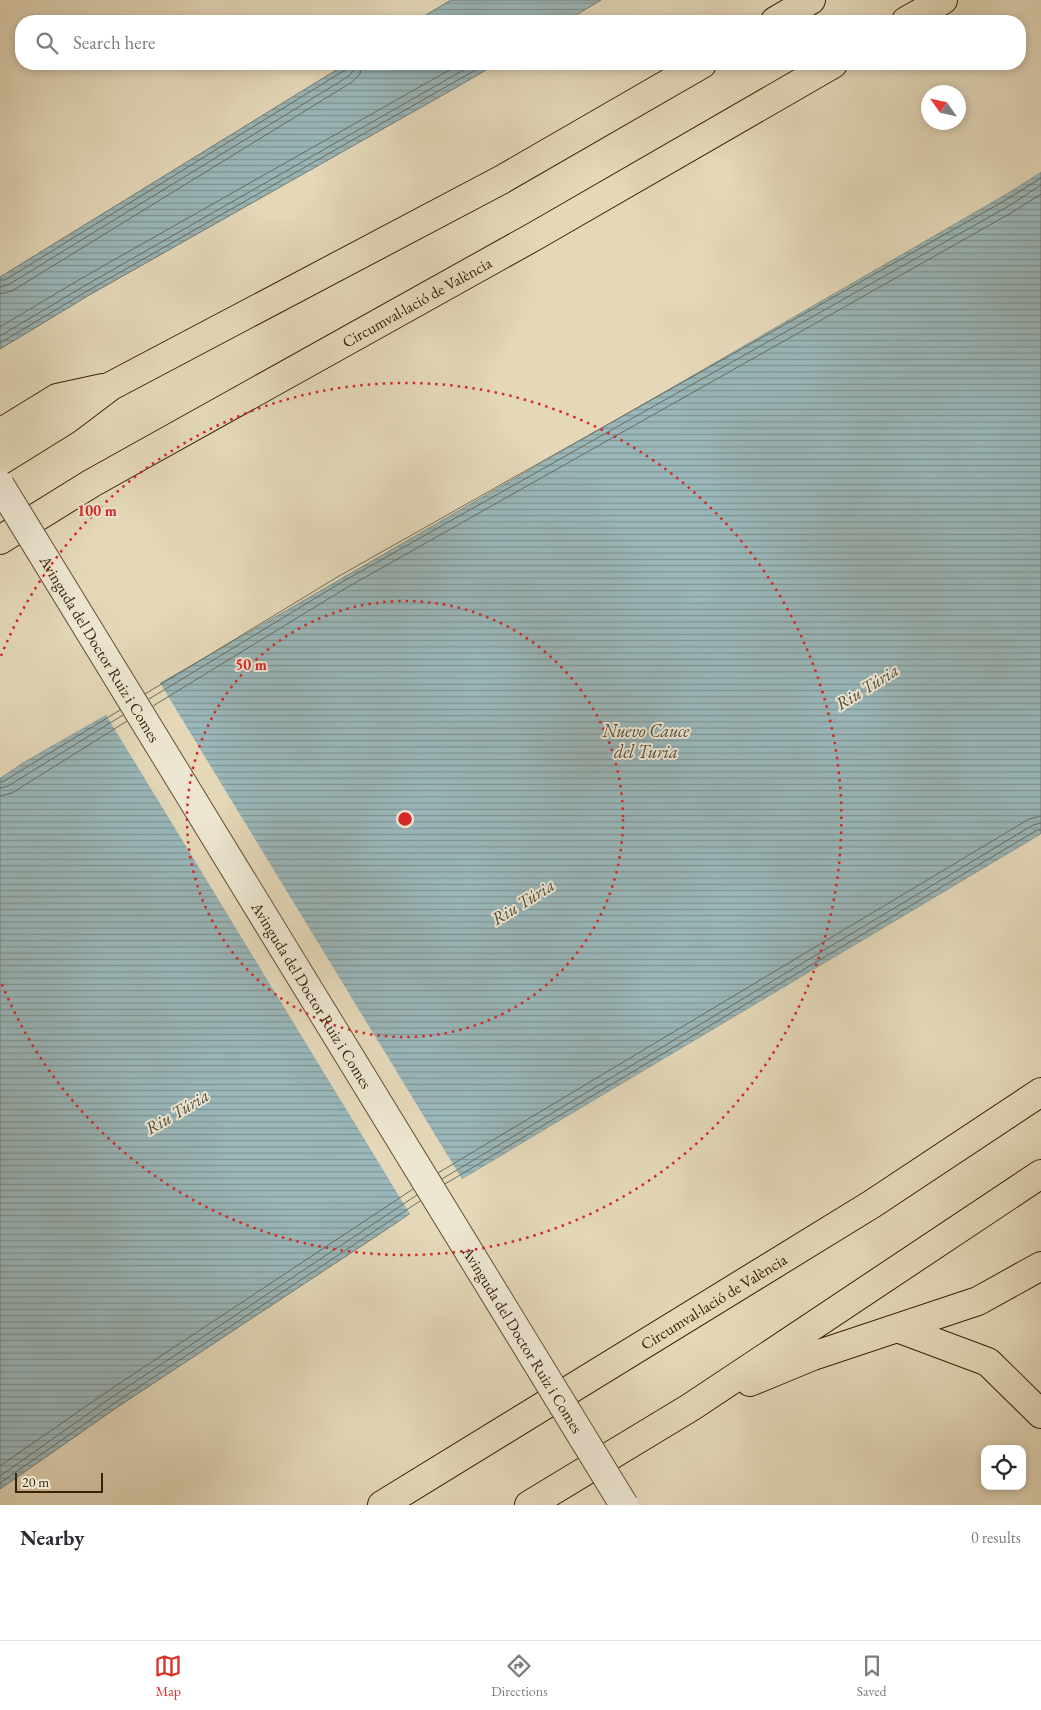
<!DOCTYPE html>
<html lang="en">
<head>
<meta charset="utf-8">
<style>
	body { margin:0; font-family:"EB Garamond",serif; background:#f7f7f7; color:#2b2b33 }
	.controls { position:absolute; right:15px; bottom:15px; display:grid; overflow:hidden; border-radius:10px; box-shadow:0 2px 8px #0003 }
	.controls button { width:45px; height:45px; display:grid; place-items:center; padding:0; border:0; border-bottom:1px solid #e1e1e2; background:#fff; color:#2b2b33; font:25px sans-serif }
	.compass { position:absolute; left:921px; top:85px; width:45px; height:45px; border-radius:50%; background:#fff; box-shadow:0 2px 8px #0003; rotate:304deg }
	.scale { position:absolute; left:15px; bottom:12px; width:88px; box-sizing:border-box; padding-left:5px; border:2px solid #382305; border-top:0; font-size:14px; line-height:18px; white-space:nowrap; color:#382305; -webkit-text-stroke:4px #ede6d2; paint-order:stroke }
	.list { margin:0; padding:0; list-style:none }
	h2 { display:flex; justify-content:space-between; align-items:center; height:65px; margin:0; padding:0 20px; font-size:21px }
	h2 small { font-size:16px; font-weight:400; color:#7c7c81 }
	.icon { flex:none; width:28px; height:28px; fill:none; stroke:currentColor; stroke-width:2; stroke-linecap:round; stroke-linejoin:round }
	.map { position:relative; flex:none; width:1041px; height:1505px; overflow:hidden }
	.search { position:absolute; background:#fff; box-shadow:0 2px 8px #0003; left:15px; right:15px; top:15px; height:55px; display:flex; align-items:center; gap:12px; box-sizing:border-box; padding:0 18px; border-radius:20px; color:#7c7c81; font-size:19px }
	.sheet { height:135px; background:#fff }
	nav { display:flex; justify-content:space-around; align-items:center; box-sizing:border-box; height:70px; border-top:1px solid #e1e1e2; background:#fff; font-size:14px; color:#7c7c81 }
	nav a { display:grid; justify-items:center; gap:2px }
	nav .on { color:#d93025 }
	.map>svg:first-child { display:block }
</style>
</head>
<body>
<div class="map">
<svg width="1041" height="1505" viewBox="0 0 1041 1505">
	<defs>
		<pattern id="water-rules" width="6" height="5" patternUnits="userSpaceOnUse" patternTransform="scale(1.25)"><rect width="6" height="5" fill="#9ab7ba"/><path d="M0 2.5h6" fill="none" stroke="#7f9495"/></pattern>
	</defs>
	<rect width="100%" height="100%" fill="#e4d8b9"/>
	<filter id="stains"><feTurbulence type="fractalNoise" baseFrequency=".004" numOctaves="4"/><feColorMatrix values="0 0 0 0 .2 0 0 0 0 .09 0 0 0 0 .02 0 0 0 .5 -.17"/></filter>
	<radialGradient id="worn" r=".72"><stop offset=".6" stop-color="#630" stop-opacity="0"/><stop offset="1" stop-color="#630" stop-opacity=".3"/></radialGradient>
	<path fill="url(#water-rules)" stroke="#737c72" d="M451 0H601L566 21H416Z
		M346 64H496L457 87 91 294 0 349V277Z
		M1041 172V834L469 1175 119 1406 0 1489V778L24 762 1001 197Z"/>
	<path fill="#e4d8b9" d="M1041 170V172L1001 197 160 683 462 1179 1041 834V836L470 1177 324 1274 410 1214 106 715 24 762 0 778V775L335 570 1000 195Z"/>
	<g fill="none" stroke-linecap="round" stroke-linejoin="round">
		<path stroke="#696d60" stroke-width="1" d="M0 280H5L345 70 348 64
			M0 287 8 285 349 76 353 71 354 64
			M0 294 12 291 352 82 360 74 362 64
			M0 327 82 278 460 64
			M0 336 86 285 474 64
			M0 343 89 290 486 64
			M145 694 339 576 1004 201 1041 178
			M149 699 342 582 1007 207 1041 185
			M153 706 346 588 1011 213 1041 194
			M0 782 4 781 120 710
			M0 788 8 786 123 715
			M0 796 12 793 127 721
			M438 1173 1029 819 1041 816
			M442 1179 1033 825 1041 823
			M445 1184 1037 830H1041
			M0 1466 108 1391 413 1189
			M0 1476 112 1397 417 1195
			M0 1483 116 1402 420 1201"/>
		<defs>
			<path id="trunk" d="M775 21 811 0
				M0 433 57 398 103 388
				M0 461 66 420 111 386 501 180 702 64
				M897 1328 978 1301 1041 1266
				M750 1382 813 1356 897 1328 988 1362 1041 1414
				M529 1505 691 1407 1041 1174"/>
			<g id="motorway">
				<path d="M906 21 943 0"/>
				<path id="s1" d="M0 540 92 483 535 236 833 64"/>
				<path id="s2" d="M382 1505 872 1204 1041 1092"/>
			</g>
		</defs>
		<use href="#trunk" stroke="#382305" stroke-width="30"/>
		<use href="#motorway" stroke="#382305" stroke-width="30"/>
		<use href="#trunk" stroke="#e4d8b9" stroke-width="28"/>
		<use href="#motorway" stroke="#e4d8b9" stroke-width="28"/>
		<defs>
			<g id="tertiary-bridge">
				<path id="s3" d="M0 485 624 1505"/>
			</g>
		</defs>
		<use href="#tertiary-bridge" stroke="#635032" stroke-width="30" stroke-linecap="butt"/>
		<use href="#tertiary-bridge" stroke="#ede6d2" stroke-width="28"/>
	</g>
	<g fill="none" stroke="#d62828" stroke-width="2.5" stroke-dasharray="2.5 5">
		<circle cx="405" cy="819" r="218"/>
		<path d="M1 656A436 436 0 1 1 1 982"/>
	</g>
	<g text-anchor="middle" stroke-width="4" stroke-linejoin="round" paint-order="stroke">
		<g font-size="16" fill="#382305" stroke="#ede6d2">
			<text dy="6" stroke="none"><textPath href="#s1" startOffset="480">Circumval·lació de València</textPath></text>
			<text dy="6" stroke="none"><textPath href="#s3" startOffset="192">Avinguda del Doctor Ruiz i Comes</textPath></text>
			<text dy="6" stroke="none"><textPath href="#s3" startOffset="598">Avinguda del Doctor Ruiz i Comes</textPath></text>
			<text dy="6" stroke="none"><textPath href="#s2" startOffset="389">Circumval·lació de València</textPath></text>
			<text dy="6" stroke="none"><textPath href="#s3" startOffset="1002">Avinguda del Doctor Ruiz i Comes</textPath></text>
		</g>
		<g font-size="18" font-style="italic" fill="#554f3b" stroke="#ede6d2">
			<text transform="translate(867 687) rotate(-32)" y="6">Riu Túria</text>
			<text x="646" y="737">Nuevo Cauce<tspan x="646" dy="21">del Turia</tspan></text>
			<text transform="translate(523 902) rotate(-32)" y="6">Riu Túria</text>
			<text transform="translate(177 1112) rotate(-31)" y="6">Riu Túria</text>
		</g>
	</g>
	<circle cx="405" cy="819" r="8" fill="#d62828" stroke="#ede6d2" stroke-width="2.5"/>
	<g font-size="15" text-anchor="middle" font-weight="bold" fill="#d62828" stroke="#ede6d2" stroke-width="4" stroke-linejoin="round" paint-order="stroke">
		<text x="97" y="516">100 m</text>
		<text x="251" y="670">50 m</text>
	</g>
	<rect width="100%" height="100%" filter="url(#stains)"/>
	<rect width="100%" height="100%" fill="url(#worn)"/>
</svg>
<div class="controls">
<button><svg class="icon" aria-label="locate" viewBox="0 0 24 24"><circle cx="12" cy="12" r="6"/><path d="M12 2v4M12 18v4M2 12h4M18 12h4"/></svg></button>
</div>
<svg class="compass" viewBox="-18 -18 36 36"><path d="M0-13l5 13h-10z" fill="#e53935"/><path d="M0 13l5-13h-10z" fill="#7c7c81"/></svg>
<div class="scale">20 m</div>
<div class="search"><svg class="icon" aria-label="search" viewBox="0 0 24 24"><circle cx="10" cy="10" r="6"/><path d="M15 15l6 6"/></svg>Search here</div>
</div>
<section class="sheet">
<h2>Nearby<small>0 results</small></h2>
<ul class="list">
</ul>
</section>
<nav>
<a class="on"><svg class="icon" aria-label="map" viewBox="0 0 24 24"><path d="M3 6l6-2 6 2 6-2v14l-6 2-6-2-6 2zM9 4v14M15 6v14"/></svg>Map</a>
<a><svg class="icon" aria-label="directions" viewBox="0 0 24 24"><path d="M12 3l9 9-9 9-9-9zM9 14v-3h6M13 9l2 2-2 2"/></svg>Directions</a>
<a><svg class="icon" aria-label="saved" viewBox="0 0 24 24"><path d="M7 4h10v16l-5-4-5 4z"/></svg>Saved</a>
</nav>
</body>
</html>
